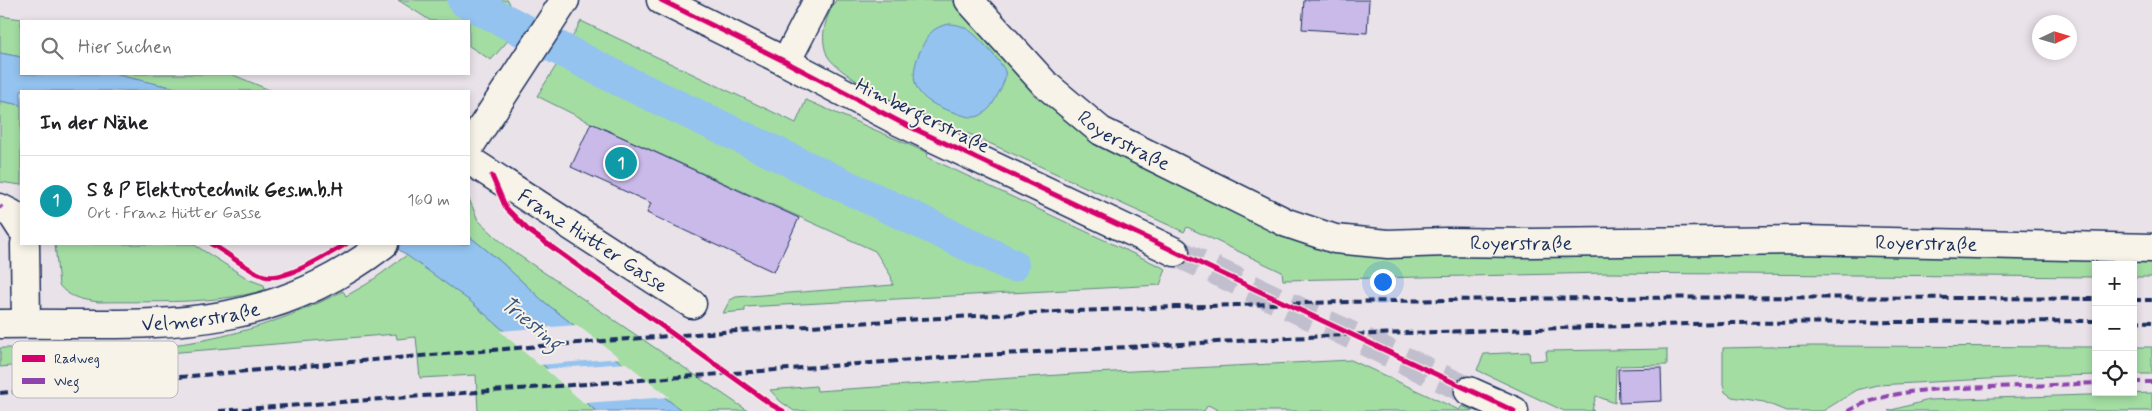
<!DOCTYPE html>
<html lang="de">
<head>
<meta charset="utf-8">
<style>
	body { margin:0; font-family:Mynerve,sans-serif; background:#f6f6f6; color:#202124 }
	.controls { position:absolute; right:15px; bottom:15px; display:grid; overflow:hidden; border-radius:0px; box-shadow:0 2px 8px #0003 }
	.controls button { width:45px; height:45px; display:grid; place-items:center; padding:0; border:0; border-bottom:1px solid #e0e0e0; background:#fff; color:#202124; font:25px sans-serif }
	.compass { position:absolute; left:2032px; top:15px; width:45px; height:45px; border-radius:50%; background:#fff; box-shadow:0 2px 8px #0003; rotate:86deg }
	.you { position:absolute; left:1382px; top:281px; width:18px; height:18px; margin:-12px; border:4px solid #fff; border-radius:50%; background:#1a73e8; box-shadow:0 0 0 8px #1a73e833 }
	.badge { display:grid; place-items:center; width:32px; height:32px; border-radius:50%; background:#2563eb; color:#fff; font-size:16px; font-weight:700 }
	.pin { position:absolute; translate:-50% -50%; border:2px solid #fff; box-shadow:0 1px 5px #0006 }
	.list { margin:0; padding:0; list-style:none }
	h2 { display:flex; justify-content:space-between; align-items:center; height:65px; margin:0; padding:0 20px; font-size:21px }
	h2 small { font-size:16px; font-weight:400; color:#757577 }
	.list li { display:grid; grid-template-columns:32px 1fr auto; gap:15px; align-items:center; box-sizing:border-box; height:90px; padding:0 20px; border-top:1px solid #e0e0e0 }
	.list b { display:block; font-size:19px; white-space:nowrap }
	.list p { margin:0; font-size:16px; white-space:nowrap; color:#757577 }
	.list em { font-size:16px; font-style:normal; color:#757577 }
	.icon { flex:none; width:28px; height:28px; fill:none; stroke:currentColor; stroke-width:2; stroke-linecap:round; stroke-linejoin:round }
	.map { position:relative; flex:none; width:2152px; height:411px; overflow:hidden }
	.search { position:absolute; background:#fff; box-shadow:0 2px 8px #0003; left:20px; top:20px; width:450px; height:55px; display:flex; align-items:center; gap:12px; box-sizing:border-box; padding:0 18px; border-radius:0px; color:#757577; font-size:19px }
	.panel { position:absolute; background:#fff; box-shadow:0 2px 8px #0003; left:20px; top:90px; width:450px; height:155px; border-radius:0px }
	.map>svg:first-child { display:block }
</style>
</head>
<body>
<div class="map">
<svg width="2152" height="411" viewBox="0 0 2152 411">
	<rect width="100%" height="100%" fill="#eae2e9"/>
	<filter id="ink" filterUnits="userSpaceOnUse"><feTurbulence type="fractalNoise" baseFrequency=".02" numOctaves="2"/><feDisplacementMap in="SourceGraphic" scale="10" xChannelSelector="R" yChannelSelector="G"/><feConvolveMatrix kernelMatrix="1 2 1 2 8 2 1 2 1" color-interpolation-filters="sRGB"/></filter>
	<g filter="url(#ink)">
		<path fill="#a3dda2" stroke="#5f8680" d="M398 0H508L513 11 512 36 491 60 469 46V21H431Z
			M836 0H952L1068 122 1086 136 1312 246 1326 251 1343 252 1706 249 2152 256V277H2133V265H2096V277L1606 273 1283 280 1282 272 1187 227 1184 232 943 122 940 127C917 114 837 76 827 55 819 36 826 16 836 0Z
			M0 16 36 21H21V57L0 53Z
			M581 21 796 123 806 100 928 153 927 157 1166 269 1160 285 745 307V311L723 313 730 300 736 297 893 285 891 276 875 251 591 123 537 96 561 58Z
			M113 74H231L272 91H188Z
			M0 101 21 105V185L0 182Z
			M469 199 478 220 508 248 748 411H682L542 300 500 261 469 236Z
			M55 244H193L250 280 264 285 265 290C212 305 154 301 99 302 83 300 69 298 59 285Z
			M407 255 470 301 596 411H478L476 375 420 378 416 337 397 339 396 334 0 367V348C56 348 115 351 171 345 232 338 289 319 343 291L346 296 367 284Z
			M1812 346 2096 347V375L2025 377 1877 385 1857 390 1823 411H1786L1764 402 1732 397 1725 392 1723 385V348Z
			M2133 347H2152V374H2133Z
			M1667 349V365L1616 366 1615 403 1596 396 1592 410 1594 411H1564L1477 370 1484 354 1529 352 1530 361 1547 360 1546 351Z
			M1351 360 1459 410 1462 406 1474 411H1220L1208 405 1204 411H794L780 401 770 390 816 386 817 391 1074 374Z
			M2152 393V411H1888L1929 400Z"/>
		<path fill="#94c3ef" stroke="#6488b5" d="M949 24C957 24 963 26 970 31 977 35 1003 64 1005 71 1007 79 1000 90 997 96 993 104 988 112 979 116 971 119 962 115 953 112 918 101 904 84 922 47 928 34 933 27 949 24Z
			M0 53 21 57V74H113L188 91H21V105L0 101Z
			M469 236 500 261 542 300 682 411H596L470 301 391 244H469Z"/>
		<path fill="#eae2e9" d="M577 325 620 358 539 365 500 331Z
			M626 363 669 397 584 403 545 369Z"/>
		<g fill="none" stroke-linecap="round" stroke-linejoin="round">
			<path stroke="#94c3ef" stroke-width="34" d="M464 0 621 80 1012 265"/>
		</g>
		<path fill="#cabaea" stroke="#1b2f5e" d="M1304 0H1369L1367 33 1302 29Z
			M591 123 799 218 774 272 647 213 651 203 571 167Z
			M1661 368 1662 401 1619 403 1618 369Z"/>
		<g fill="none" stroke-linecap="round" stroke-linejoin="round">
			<path stroke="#c1becd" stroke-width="28" stroke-dasharray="28 14" stroke-linecap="butt" d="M1175 252 1469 391"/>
			<defs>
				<g id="street">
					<path d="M661 0 786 62 900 122 1175 252"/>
					<path id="s1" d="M969 0 1045 84 1101 131 1287 223 1335 239 1388 244 1446 242 1530 243 1802 240 2152 248"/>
					<path d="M786 62 818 0"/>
					<path id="s2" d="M469 160 692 304"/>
					<path d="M0 208 12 214 21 228"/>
					<path d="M25 244 26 323"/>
					<path d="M1469 391 1514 411"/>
				</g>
				<g id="secondary">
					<path d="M469 147 565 0"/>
					<path id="s3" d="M0 324C145 322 260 340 384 244"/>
				</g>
			</defs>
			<use href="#street" stroke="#1b2f5e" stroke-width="31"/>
			<use href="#secondary" stroke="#1b2f5e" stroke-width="31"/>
			<use href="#street" stroke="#f7f3e8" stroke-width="28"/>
			<use href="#secondary" stroke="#f7f3e8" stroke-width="28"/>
			<path stroke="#1b2f5e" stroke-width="4" stroke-dasharray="8 4" stroke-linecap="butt" d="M2133 300H2152
				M2133 321 2152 322
				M0 393C375 360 750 324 1125 309 1449 296 1772 296 2096 299
				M219 411 966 356 1343 335 1722 323 2096 321"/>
			<path stroke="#8e44ad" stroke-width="4" stroke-dasharray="8 4" stroke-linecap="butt" d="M0 206 2 208
				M2133 382H2152
				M1848 411C1890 388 1942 389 1989 387 2025 386 2060 385 2096 383"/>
			<defs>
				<path id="cycleway" d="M661 0 786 62 900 122 1514 411
					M492 176 506 208 528 230 772 405 783 411
					M211 244C225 251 250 272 264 276 285 282 327 255 346 244"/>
			</defs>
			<use href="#cycleway" stroke="#f7f3e8" stroke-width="8"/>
			<use href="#cycleway" stroke="#d6006c" stroke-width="5"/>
		</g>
	</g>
	<g text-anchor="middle" stroke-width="4" stroke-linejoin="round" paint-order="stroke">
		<g font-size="20" fill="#1b2f5e" stroke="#f7f3e8">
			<text transform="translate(923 115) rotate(26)" y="7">Himbergerstraße</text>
			<text dy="7" stroke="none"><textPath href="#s1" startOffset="211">Royerstraße</textPath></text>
			<text dy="7" stroke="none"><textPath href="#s2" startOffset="148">Franz Hütter Gasse</textPath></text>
			<text dy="7" stroke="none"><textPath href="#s1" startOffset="631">Royerstraße</textPath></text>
			<text dy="7" stroke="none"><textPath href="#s1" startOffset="1036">Royerstraße</textPath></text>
			<text dy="7" stroke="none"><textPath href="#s3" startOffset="201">Velmerstraße</textPath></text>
		</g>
		<g font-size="21" font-style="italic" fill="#395482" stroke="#f7f3e8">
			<text transform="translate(532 323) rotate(39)" y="7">Triesting</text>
		</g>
	</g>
	<rect x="12" y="341" width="166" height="57" rx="8" fill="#f7f3e8" stroke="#b5b8bf" stroke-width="1"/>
	<rect x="22" y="355" width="23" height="7" fill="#d6006c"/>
	<rect x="22" y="378" width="23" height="6" fill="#8e44ad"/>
	<g font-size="14" fill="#1b2f5e">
		<text x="54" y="363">Radweg</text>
		<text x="54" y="386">Weg</text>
	</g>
</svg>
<div class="controls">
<button>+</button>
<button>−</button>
<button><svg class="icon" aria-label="locate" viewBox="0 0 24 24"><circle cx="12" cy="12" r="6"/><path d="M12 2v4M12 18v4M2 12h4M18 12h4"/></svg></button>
</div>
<svg class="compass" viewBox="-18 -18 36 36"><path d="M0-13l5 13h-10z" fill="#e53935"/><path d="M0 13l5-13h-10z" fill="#757577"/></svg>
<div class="you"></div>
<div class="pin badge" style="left:621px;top:163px;background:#0f9aa8">1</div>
<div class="search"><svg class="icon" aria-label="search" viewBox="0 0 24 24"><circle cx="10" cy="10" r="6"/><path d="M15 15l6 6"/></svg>Hier suchen</div>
<section class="panel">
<h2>In der Nähe<small></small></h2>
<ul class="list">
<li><span class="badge" style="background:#0f9aa8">1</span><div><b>S &amp; P Elektrotechnik Ges.m.b.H</b><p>Ort · Franz Hütter Gasse</p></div><em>160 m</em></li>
</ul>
</section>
</div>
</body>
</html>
